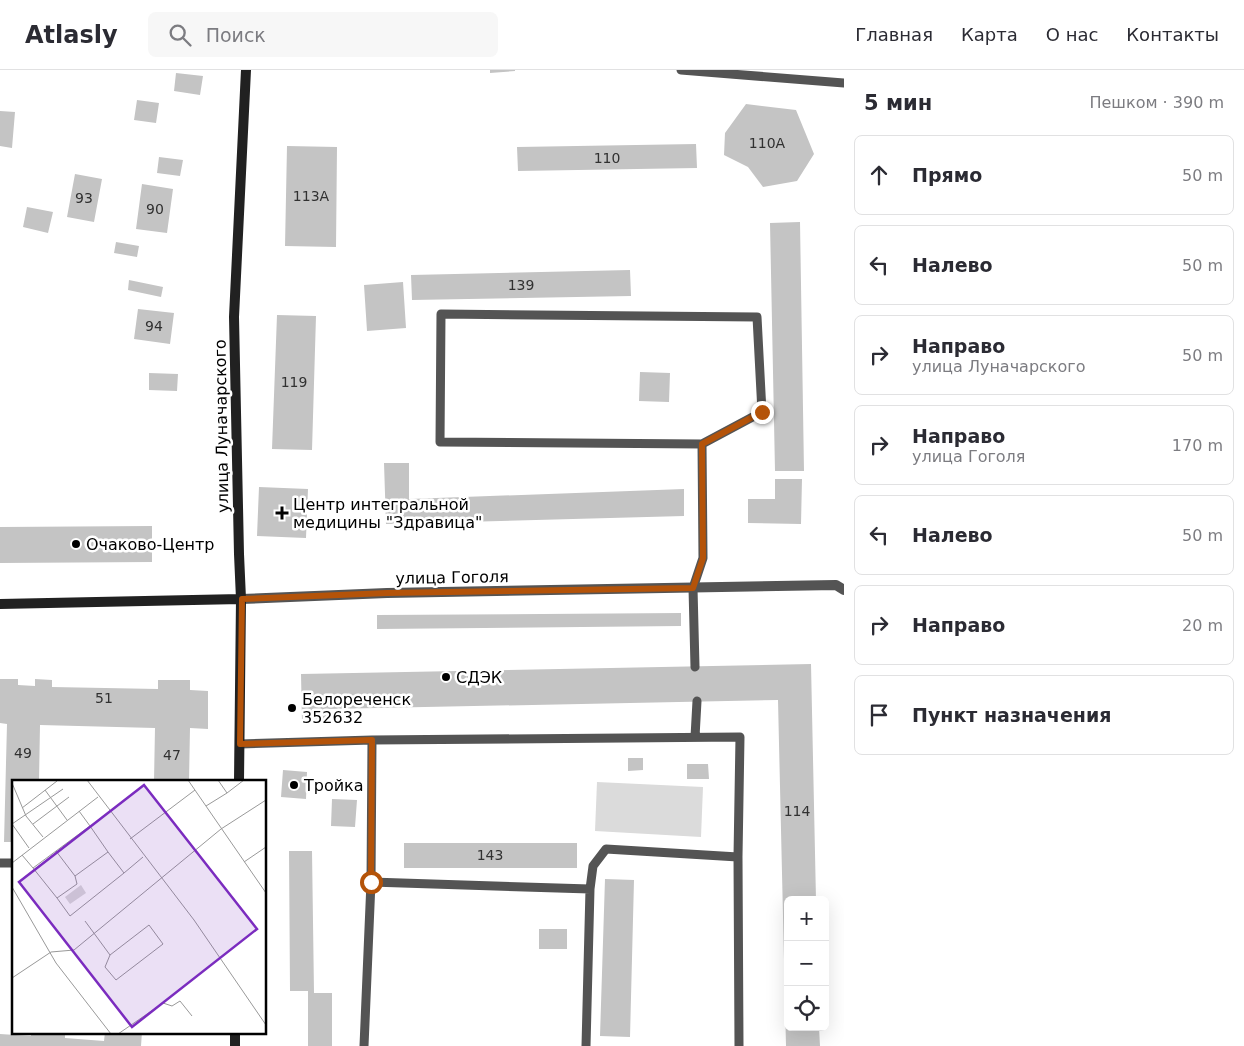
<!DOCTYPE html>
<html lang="ru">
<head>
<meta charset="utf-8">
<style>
	body { margin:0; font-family:"DejaVu Sans",sans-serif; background:#f7f7f7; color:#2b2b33 }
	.controls { position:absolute; right:15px; bottom:15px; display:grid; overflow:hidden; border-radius:8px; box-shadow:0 5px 20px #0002 }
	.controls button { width:45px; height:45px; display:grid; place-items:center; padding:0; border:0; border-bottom:1px solid #e1e1e2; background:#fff; color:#2b2b33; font:25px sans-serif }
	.stop { position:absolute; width:15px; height:15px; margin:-11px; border:4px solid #b45309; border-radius:50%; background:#fff }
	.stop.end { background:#b45309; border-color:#fff; box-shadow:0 1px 5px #0008 }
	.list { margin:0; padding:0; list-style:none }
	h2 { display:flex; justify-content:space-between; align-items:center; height:65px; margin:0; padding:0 20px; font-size:21px }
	h2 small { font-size:16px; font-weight:400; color:#7c7c81 }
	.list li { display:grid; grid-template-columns:32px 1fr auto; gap:15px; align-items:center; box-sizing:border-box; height:80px; margin:0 10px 10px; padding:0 10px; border:1px solid #e1e1e2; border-radius:8px }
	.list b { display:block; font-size:19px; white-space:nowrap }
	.list p { margin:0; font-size:16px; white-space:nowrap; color:#7c7c81 }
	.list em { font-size:16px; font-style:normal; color:#7c7c81 }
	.icon { flex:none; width:28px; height:28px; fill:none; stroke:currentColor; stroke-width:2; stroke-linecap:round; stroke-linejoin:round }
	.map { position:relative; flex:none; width:844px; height:976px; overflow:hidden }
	header { display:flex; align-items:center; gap:30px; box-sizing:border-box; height:70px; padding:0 25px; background:#fff; border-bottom:1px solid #e1e1e2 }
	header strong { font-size:24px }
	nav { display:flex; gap:28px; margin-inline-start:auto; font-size:18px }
	.search { width:350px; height:45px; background:#f7f7f7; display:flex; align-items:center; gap:12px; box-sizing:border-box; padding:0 18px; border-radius:8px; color:#7c7c81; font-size:19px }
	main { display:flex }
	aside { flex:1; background:#fff }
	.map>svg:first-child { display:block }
</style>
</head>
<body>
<header>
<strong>Atlasly</strong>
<div class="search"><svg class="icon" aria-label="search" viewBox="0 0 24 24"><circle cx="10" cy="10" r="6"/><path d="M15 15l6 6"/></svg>Поиск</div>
<nav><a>Главная</a><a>Карта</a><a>О нас</a><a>Контакты</a></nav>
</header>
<main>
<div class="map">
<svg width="844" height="976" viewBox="0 0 844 976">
	<rect width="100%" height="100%" fill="#fff"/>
	<path fill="#dbdbdb" d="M597 712 703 717 701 767 595 761Z"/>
	<path fill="#c4c4c4" d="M490 0H515V1L490 3Z
		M176 3 203 6 200 25 174 21Z
		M137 30 159 33 156 53 134 50Z
		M746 34 796 40 814 84 797 111 763 117 748 97 724 85 725 63Z
		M0 41 15 42 12 78 0 76Z
		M696 74 697 98 518 101 517 77Z
		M287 76 337 77 336 177 285 176Z
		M159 87 183 90 180 106 157 103Z
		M75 104 102 109 94 152 67 147Z
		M142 114 173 119 167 163 136 159Z
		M27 137 53 142 48 163 23 157Z
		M800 152 804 401H775L770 153Z
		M116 172 139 176 137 187 114 183Z
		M630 200 631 226 412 230 411 205Z
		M129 210 163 217 161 227 128 220Z
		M403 212 406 258 367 261 364 215Z
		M138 239 174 243 170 274 134 269Z
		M277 245 316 246 312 380 272 379Z
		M640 302 670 303 669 332 639 331Z
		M149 303 178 304 177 321 149 320Z
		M384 393H409V429L684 419V446L386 454Z
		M775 409H802L801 454 748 453V429H775Z
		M259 417 308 419 306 468 257 466Z
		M152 456V492L0 493V457Z
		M681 543V556L377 559V545Z
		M811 594 816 830H788V957H819L820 976H786L778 630 327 639V652H302L301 604Z
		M0 609H18V615L35 616V609L52 610V617L158 619V610H190V620L208 621V659L190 658 189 711H154L155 658 40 655 39 711H14V772H4L7 654 0 653Z
		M628 688H643V700L628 701Z
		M687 694H708L709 709H687Z
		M283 700 307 702 306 729 281 727Z
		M332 729 357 730 355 757 331 756Z
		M404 773H577V798H404Z
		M289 781H312L314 923H332V976H308V921H290Z
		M605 809 634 810 630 967 600 966Z
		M539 859H567V879H539Z
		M31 962H65V968L104 971 105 962H142L141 976H0V964L31 966Z"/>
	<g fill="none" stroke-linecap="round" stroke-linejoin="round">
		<path stroke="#545454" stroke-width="9" d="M681 0 844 13
			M695 597 693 518 703 488 702 374 440 372 441 244 757 247 762 342 702 374
			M695 667 697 631
			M372 670 740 667 738 787 606 779 593 796 590 819
			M240 674 372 670 371 812 590 819 586 976
			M738 787 739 976
			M0 793H14
			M364 976 371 812"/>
		<path stroke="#545454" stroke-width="10" d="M241 529 387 523 836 515 844 520"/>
		<path stroke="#212121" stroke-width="10" d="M0 534 241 529
			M239 711 241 529 239 484 234 247 246 0
			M235 976V962"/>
	</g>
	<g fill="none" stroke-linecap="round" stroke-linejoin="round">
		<path stroke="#b45309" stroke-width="6" d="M371 812 372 670 240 674 242 529 387 523 693 518 703 488 702 374 762 342"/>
	</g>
	<g fill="#000" stroke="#fff" stroke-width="2">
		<path d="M279.5 435.5h5v5h5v5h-5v5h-5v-5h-5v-5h5z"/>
		<circle cx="76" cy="474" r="5"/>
		<circle cx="446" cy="607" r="5"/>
		<circle cx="292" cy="638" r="5"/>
		<circle cx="294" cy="715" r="5"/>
	</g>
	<g text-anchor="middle" stroke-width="5" stroke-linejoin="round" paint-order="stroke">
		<g font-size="14" fill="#313131">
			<text x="767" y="78">110А</text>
			<text x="607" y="93">110</text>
			<text x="311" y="131">113А</text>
			<text x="84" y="133">93</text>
			<text x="155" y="144">90</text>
			<text x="521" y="220">139</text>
			<text x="154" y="261">94</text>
			<text x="294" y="317">119</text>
			<text x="104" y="633">51</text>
			<text x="23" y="688">49</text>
			<text x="172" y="690">47</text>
			<text x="797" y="746">114</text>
			<text x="490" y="790">143</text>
		</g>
		<g font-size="16" fill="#000" stroke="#fff">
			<text transform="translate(221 356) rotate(-91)" y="6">улица Луначарского</text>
			<text transform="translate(452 507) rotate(-1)" y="6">улица Гоголя</text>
		</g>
		<g font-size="16" fill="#000" stroke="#fff" text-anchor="start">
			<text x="293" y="440">Центр интегральной<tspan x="293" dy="18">медицины "Здравица"</tspan></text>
			<text x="86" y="480">Очаково-Центр</text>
			<text x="456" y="613">СДЭК</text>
			<text x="302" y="635">Белореченск<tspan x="302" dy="18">352632</tspan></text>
			<text x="304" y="721">Тройка</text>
		</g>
	</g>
	<g transform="translate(12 710)">
		<rect width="254" height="254" fill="#fff"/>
		<path d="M69 105 74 113 58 124 53 117Z" fill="#dbdbdb"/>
		<path fill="none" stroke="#999" stroke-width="1" d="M75 0 182 140 254 245M176 0 254 113M206 0 215 13 232 0M0 3 14 36 31 57M33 10 55 40M194 26 215 13M10 28 45 1M67 31 78 46 44 71 63 96 96 72 112 93 131 77M0 44 51 9M0 44 17 68M21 44 57 17M78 46 96 72M118 59 183 10M44 71 21 88 45 118M10 75 21 88M232 82 254 67M0 83 86 17M63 96 65 104 45 118 58 136 112 93M0 107 44 183 99 254M73 141 98 175 137 145 151 164 104 200 93 187 98 175M0 198 39 172 62 170 209 49 254 20M106 254 151 223 160 226 168 221 180 236"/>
		<path fill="#7b2cbf" fill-opacity="0.15" stroke="#7b2cbf" stroke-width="2.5" d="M132 5 245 149 120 247 7 102Z"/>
		<rect width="254" height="254" fill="none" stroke="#000" stroke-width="2.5"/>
	</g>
</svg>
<div class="controls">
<button>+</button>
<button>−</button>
<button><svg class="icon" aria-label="locate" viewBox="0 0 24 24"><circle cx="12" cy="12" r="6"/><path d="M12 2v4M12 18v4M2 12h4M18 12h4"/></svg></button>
</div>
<div class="stop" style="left:371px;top:812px"></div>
<div class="stop end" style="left:762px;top:342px"></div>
</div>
<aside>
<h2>5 мин<small>Пешком · 390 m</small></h2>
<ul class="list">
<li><svg class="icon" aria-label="ahead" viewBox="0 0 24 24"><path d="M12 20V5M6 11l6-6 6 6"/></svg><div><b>Прямо</b></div><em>50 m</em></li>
<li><svg class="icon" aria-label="left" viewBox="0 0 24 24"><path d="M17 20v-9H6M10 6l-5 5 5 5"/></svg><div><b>Налево</b></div><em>50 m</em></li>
<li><svg class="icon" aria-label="right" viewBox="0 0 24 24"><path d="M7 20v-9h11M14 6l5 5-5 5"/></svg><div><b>Направо</b><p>улица Луначарского</p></div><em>50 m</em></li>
<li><svg class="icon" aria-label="right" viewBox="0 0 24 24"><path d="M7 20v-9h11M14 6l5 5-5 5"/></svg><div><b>Направо</b><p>улица Гоголя</p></div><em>170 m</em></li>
<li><svg class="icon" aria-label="left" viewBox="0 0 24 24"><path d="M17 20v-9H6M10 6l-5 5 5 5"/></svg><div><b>Налево</b></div><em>50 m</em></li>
<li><svg class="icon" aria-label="right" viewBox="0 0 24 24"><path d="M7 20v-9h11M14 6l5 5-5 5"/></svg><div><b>Направо</b></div><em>20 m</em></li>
<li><svg class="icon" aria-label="arrive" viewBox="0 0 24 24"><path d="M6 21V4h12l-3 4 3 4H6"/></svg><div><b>Пункт назначения</b></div></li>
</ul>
</aside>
</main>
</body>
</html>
